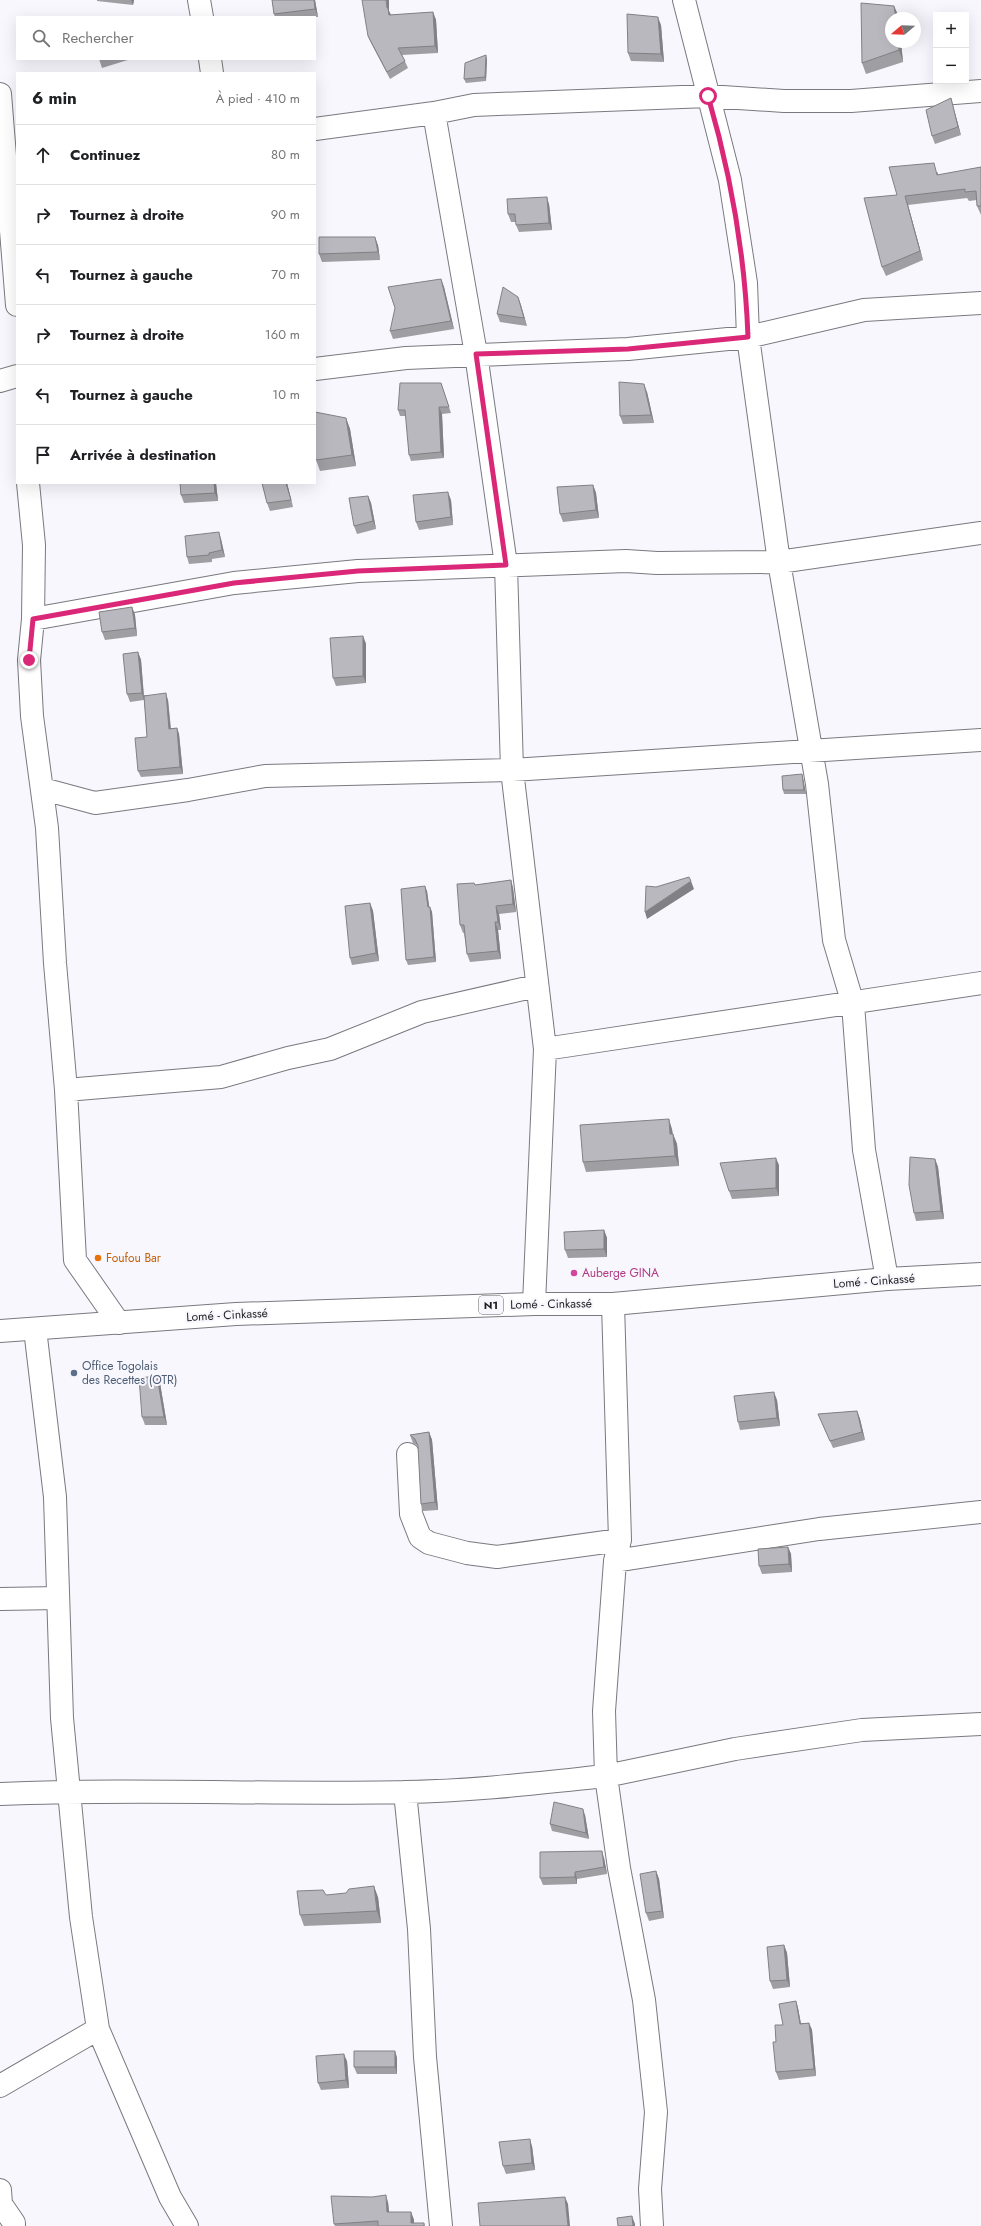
<!DOCTYPE html>
<html lang="fr">
<head>
<meta charset="utf-8">
<style>
	body { margin:0; font-family:Jost,sans-serif; background:#f2f2f2; color:#202124 }
	.controls { position:absolute; right:12px; top:12px; display:grid; overflow:hidden; border-radius:0px; box-shadow:0 4px 16px #0002 }
	.controls button { width:36px; height:36px; display:grid; place-items:center; padding:0; border:0; border-bottom:1px solid #e0e0e0; background:#fff; color:#202124; font:20px sans-serif }
	.compass { position:absolute; left:885px; top:12px; width:36px; height:36px; border-radius:50%; background:#fff; box-shadow:0 4px 16px #0002; rotate:251deg }
	.stop { position:absolute; width:12px; height:12px; margin:-9px; border:3px solid #db2777; border-radius:50%; background:#fff }
	.stop.end { background:#db2777; border-color:#fff; box-shadow:0 1px 4px #0008 }
	.list { margin:0; padding:0; list-style:none }
	h2 { display:flex; justify-content:space-between; align-items:center; height:52px; margin:0; padding:0 16px; font-size:17px }
	h2 small { font-size:13px; font-weight:400; color:#757577 }
	.list li { display:grid; grid-template-columns:26px 1fr auto; gap:12px; align-items:center; box-sizing:border-box; height:60px; padding:0 16px; border-top:1px solid #e0e0e0 }
	.list b { display:block; font-size:15px; white-space:nowrap }
	.list em { font-size:13px; font-style:normal; color:#757577 }
	.icon { flex:none; width:22px; height:22px; fill:none; stroke:currentColor; stroke-width:2; stroke-linecap:round; stroke-linejoin:round }
	.map { position:relative; flex:none; width:981px; height:2226px; overflow:hidden }
	.search { position:absolute; background:#fff; box-shadow:0 4px 16px #0002; left:16px; top:16px; width:300px; height:44px; display:flex; align-items:center; gap:10px; box-sizing:border-box; padding:0 14px; border-radius:0px; color:#757577; font-size:15px }
	.panel { position:absolute; background:#fff; box-shadow:0 4px 16px #0002; left:16px; top:72px; width:300px; height:412px; border-radius:0px }
	.map>svg:first-child { display:block }
</style>
</head>
<body>
<div class="map">
<svg width="981" height="2226" viewBox="0 0 981 2226">
	<rect width="100%" height="100%" fill="#f7f7fd"/>
	<g fill="none" stroke-linecap="round" stroke-linejoin="round">
		<defs>
			<path id="minor" d="M199 0 202 17
				M684 0 730 180 746 283 748 337 779 562 817 784 834 940 853 1004 864 1150 887 1279
				M210 59 212 73
				M0 94 17 305
				M434 113 476 354 506 565 512 770 545 1049 534 1304
				M315 129 434 113 474 105 708 96 784 101H851L981 91
				M315 369 406 358 628 349 748 337 864 310 981 303
				M0 381 17 376
				M28 483 34 545 33 619 29 660 32 716 47 828 55 963 66 1090 75 1260 119 1323
				M33 619 234 583 358 571 626 561 657 563 779 562 981 533
				M43 789 95 803 188 790 265 776 512 770 981 740
				M545 1049 981 983
				M66 1090 221 1077 288 1058 330 1049 422 1012 536 986
				M35 1329 55 1497 62 1718 81 1917 98 2029 170 2197 187 2226
				M408 1454 411 1514 420 1537 429 1543 467 1553 497 1557 620 1540
				M615 1561 819 1529 981 1512
				M0 1599 58 1598
				M405 1792 419 1929 425 2057 441 2226
				M0 1794C135 1788 270 1795 405 1792 472 1791 539 1783 606 1776L604 1711 615 1561 620 1540 613 1304
				M0 2086 98 2029
				M0 2190 1 2204 14 2223V2226
				M652 2226 650 2189 656 2112 644 2000 619 1868 606 1776 735 1749 862 1730 981 1724"/>
			<path id="trunk" d="M0 1331 236 1314 534 1304H613L887 1279 981 1274"/>
		</defs>
		<use href="#minor" stroke="#797a7f" stroke-width="24"/>
		<use href="#trunk" stroke="#797a7f" stroke-width="24"/>
		<use href="#minor" stroke="#fff" stroke-width="22"/>
		<use href="#trunk" stroke="#fff" stroke-width="22"/>
	</g>
	<path fill="#9e9ea3" d="M97 0H134L133 5 97 1Z
		M272 0H315L318 17H275L274 14Z
		M894 6 899 18H891L901 42 903 62 866 74 862 63Z
		M389 11 391 15 433 12 436 20 438 53 402 55 408 68 390 79 371 43 368 36Z
		M661 25 664 62 631 61 628 53Z
		M99 59H131L102 68Z
		M487 59 486 81 466 83 464 79Z
		M951 98 953 106 961 135 935 144 932 136Z
		M981 167V215L977 206V200L969 201 967 198 908 205 923 260 886 276 882 267 897 195 938 172V175Z
		M549 204 552 230 519 232 516 225V222H511L508 214Z
		M378 245 380 260 322 262 319 254Z
		M441 279 444 287 454 329 393 339 390 331Z
		M518 297 527 326 500 322 497 314Z
		M441 383 451 413 442 414 444 458 411 461 409 455 406 416H400L398 410Z
		M647 392 654 423 623 424 620 416Z
		M346 418 350 429 356 466 320 471 316 460Z
		M216 483 218 501 184 503 181 495Z
		M262 483H287L293 507 270 511 267 503Z
		M593 485 596 493 599 518 563 522 560 514Z
		M368 496 371 503 376 529 357 534 354 526Z
		M451 500 453 525 419 530 416 522Z
		M221 539 225 557 212 559V562L189 564 187 557Z
		M132 607 135 615 137 636 105 640 102 632Z
		M363 636 366 644V683L336 686 333 678Z
		M138 652 141 660 144 695 168 700 171 728H177L179 734 183 774 141 777 138 771 147 737 144 700 130 702 127 694Z
		M802 774 803 778 806 794H784L783 790Z
		M511 880 513 888 516 912 499 914 501 930H498L501 959 470 962 467 954 464 933H463L460 925 474 883 475 885Z
		M427 891 429 907H430L432 912 436 962 408 965 406 960Z
		M370 903 373 911 379 961 352 965 350 958Z
		M672 1129 673 1134 677 1144 679 1166 586 1172 583 1162Z
		M935 1159 938 1167 944 1219 916 1221 914 1213Z
		M779 1165V1196L732 1199 729 1191Z
		M604 1230 607 1238V1257L568 1258 565 1250Z
		M157 1376 160 1383 167 1425H145L142 1417Z
		M777 1400 780 1426 740 1430 738 1422Z
		M857 1411 860 1419 865 1440 833 1448 818 1414Z
		M429 1432 432 1440 438 1510 423 1511 421 1504 418 1446 413 1443 410 1435Z
		M788 1547 791 1554 792 1572 762 1574 759 1566Z
		M585 1815 589 1839 552 1831 550 1824Z
		M604 1858 607 1874 577 1879V1884L543 1885 540 1878Z
		M656 1871 659 1879 664 1918 649 1921 646 1913Z
		M326 1895 378 1897 381 1923 304 1926 300 1915Z
		M784 1945 787 1953 790 1987 773 1989 770 1981Z
		M796 2001 798 2008 801 2023H809L812 2030 816 2076 779 2080 776 2072V2042L783 2025Z
		M395 2051 397 2058V2074H357L354 2067Z
		M347 2061 349 2088 321 2090 318 2083Z
		M532 2146 535 2170 506 2174 503 2166Z
		M388 2202 389 2212H411L414 2220V2223H424L425 2226H335L334 2224Z"/>
	<path fill="#818185" d="M131 0H134L133 5Z
		M314 0H315L318 17 315 9Z
		M386 0H389V11L391 15 392 23 387 8Z
		M894 6 899 17V18H896Z
		M433 12 436 20 438 53 435 46Z
		M658 17 661 25 664 62 661 54Z
		M898 42H901L903 62 899 50Z
		M486 55 487 59 486 81 485 77Z
		M951 98 953 106 961 135 958 127Z
		M905 196 908 205 923 260 920 251Z
		M547 197 549 204 552 230 549 223Z
		M375 237 378 245 380 260 378 252Z
		M441 279 444 287 454 329 451 321Z
		M518 297 521 305 527 326 524 318Z
		M644 384 647 392 654 423 651 415Z
		M439 407 442 414 444 458 441 452Z
		M346 418 350 429 356 466 352 455Z
		M214 483H216L218 501 215 493Z
		M286 483H287L293 507 291 500Z
		M593 485 596 493 599 518 596 510Z
		M448 492 451 500 453 525 451 517Z
		M368 496 371 503 376 529 373 521Z
		M219 532 221 539 225 557 222 550Z
		M132 607 135 615 137 636 135 628Z
		M363 636 366 644V683L363 676Z
		M138 652 141 660 144 700 142 693Z
		M166 693 168 700 171 735 169 729Z
		M177 728 179 734 183 774 180 767Z
		M802 774 803 778 806 794 804 790Z
		M511 880 513 888 516 912 513 904Z
		M691 881 694 889 647 919 645 912Z
		M425 886 427 891 430 912 428 907Z
		M370 903 373 911 379 961 376 953Z
		M496 906 499 914 501 930 498 922Z
		M430 907 432 912 436 962 434 957Z
		M495 922 498 930 501 959 498 951Z
		M669 1119 672 1129 673 1145 670 1134Z
		M673 1134 677 1144 679 1166 675 1156Z
		M776 1158 779 1165V1196L776 1188Z
		M935 1159 938 1167 944 1219 941 1211Z
		M604 1230 607 1238V1257L604 1249Z
		M157 1376 160 1383 167 1425 164 1417Z
		M774 1392 777 1400 780 1426 777 1418Z
		M857 1411 860 1419 865 1440 862 1432Z
		M429 1432 432 1440 438 1510 435 1502Z
		M788 1547 791 1554 792 1572 789 1564Z
		M583 1809 585 1815 589 1839 586 1833Z
		M602 1851 604 1858 607 1874 604 1867Z
		M656 1871 659 1879 664 1918 662 1911Z
		M575 1872 577 1879V1884L575 1877Z
		M374 1886 378 1897 381 1923 377 1911Z
		M784 1945 787 1953 790 1987 787 1980Z
		M796 2001 798 2008 802 2031 800 2024Z
		M809 2023 812 2030 816 2076 814 2069Z
		M395 2051 397 2058V2074L395 2067Z
		M344 2054 347 2061 349 2088 346 2080Z
		M530 2139 532 2146 535 2170 532 2163Z
		M386 2195 388 2202 390 2220 387 2212Z
		M565 2197 568 2204 570 2226H568Z
		M411 2212 414 2220V2226L411 2223Z
		M632 2216 635 2224V2226H633Z"/>
	<path fill="#b8b8be" stroke="#818185" d="M272 0H314L315 9 274 14Z
		M362 0H386L387 8H388L389 15 433 12 435 46 398 48 405 61 387 72 368 36Z
		M861 3 894 6 896 18H891V42H898L899 50 862 63Z
		M627 14 658 17 661 54 628 53Z
		M486 55 485 77 464 79 465 63Z
		M951 98 958 127 932 136 926 110Z
		M934 163 937 175 981 167V206H977L976 191 965 192V189L905 196 920 251 882 267 864 198 897 195 889 167Z
		M547 197 549 223 516 225 515 214H508L507 199Z
		M319 237H375L378 252 319 254Z
		M441 279 451 321 390 331 395 308 388 287Z
		M503 287 518 297 524 318 497 314Z
		M619 382 644 384 651 415 620 416Z
		M400 383H441L449 407H439L441 452 409 455 405 410H398Z
		M315 412 346 418 352 455 316 460 315 456Z
		M180 483H214L215 493 181 495Z
		M262 483H286L291 500 267 503Z
		M593 485 596 510 560 514 557 487Z
		M448 492 451 517 416 522 413 495Z
		M368 496 373 521 354 526 349 498Z
		M219 532 222 550 209 553V555L187 557 185 536Z
		M132 607 135 628 102 632 99 612Z
		M363 636V676L333 678 330 638Z
		M138 652 142 693 127 694 123 654Z
		M166 693 169 729 177 728 180 767 138 771 135 738 147 737 144 696Z
		M802 774 804 790H783L782 776Z
		M689 877 691 881 645 912 646 886 656 887Z
		M511 880 513 904 496 906 498 922H495L498 951 467 954 464 925H460L457 884 474 883 475 885Z
		M425 886 428 907H430L434 957 406 960 401 889Z
		M370 903 376 953 350 958 345 906Z
		M669 1119 670 1134H673L675 1156 583 1162 580 1125Z
		M910 1157 935 1159 941 1211 914 1213 909 1185Z
		M776 1158V1188L729 1191 720 1163Z
		M604 1230V1249L565 1250 564 1232Z
		M157 1376 164 1417H142L139 1378Z
		M774 1392 777 1418 738 1422 734 1396Z
		M857 1411 862 1432 830 1441 818 1414Z
		M429 1432 435 1502 421 1504 418 1446 415 1439 410 1435Z
		M788 1547 789 1564 759 1566 758 1549Z
		M554 1802 583 1809 586 1833 550 1824Z
		M602 1851 604 1867 575 1872V1877L540 1878V1852Z
		M656 1871 662 1911 646 1913 640 1874Z
		M374 1886 377 1911 300 1915 297 1891 323 1890 326 1895 346 1893 349 1889Z
		M784 1945 787 1980 770 1981 767 1947Z
		M796 2001 800 2024 809 2023 814 2069 776 2072 773 2042H776L775 2025H783L779 2004Z
		M354 2051H395V2067H354Z
		M344 2054 346 2080 318 2083 316 2056Z
		M530 2139 532 2163 503 2166 499 2142Z
		M386 2195 387 2212H411V2223H424V2226H378V2221L334 2224 331 2196 372 2197Z
		M565 2197 568 2226H480L478 2203Z
		M632 2216 633 2226H618L617 2218Z"/>
	<g fill="none" stroke-linecap="round" stroke-linejoin="round">
		<path stroke="#db2777" stroke-width="5" d="M29 660 33 619 234 583 358 571 506 565 476 354 628 349 748 337C745 255 731 175 708 96"/>
	</g>
	<circle fill="#e8710a" stroke="#f7f7fd" stroke-width="1.5" cx="98" cy="1258" r="4"/>
	<circle fill="#d1479c" stroke="#f7f7fd" stroke-width="1.5" cx="574" cy="1273" r="4"/>
	<circle fill="#5c6f8a" stroke="#f7f7fd" stroke-width="1.5" cx="74" cy="1373" r="4"/>
	<g text-anchor="middle" stroke-width="4" stroke-linejoin="round" paint-order="stroke">
		<rect fill="#f7f7fd" stroke="#5f5f62" stroke-width="1" x="479" y="1296" width="24" height="18" rx="3"/>
		<g font-size="11" font-weight="bold" fill="#1e1e20">
			<text x="491" y="1309">N1</text>
		</g>
		<g font-size="12" fill="#c56008" stroke="#f7f7fd" text-anchor="start">
			<text x="106" y="1262">Foufou Bar</text>
		</g>
		<g font-size="12" fill="#b23c85" stroke="#f7f7fd" text-anchor="start">
			<text x="582" y="1277">Auberge GINA</text>
		</g>
		<g font-size="12" fill="#1e1e20" stroke="#f7f7fd">
			<text transform="translate(874 1281) rotate(-4)" y="4">Lomé - Cinkassé</text>
			<text transform="translate(551 1304) rotate(-1)" y="4">Lomé - Cinkassé</text>
			<text transform="translate(227 1315) rotate(-3)" y="4">Lomé - Cinkassé</text>
		</g>
		<g font-size="12" fill="#4e5e75" stroke="#f7f7fd" text-anchor="start">
			<text x="82" y="1370">Office Togolais<tspan x="82" dy="14">des Recettes (OTR)</tspan></text>
		</g>
	</g>
</svg>
<div class="controls">
<button>+</button>
<button>−</button>
</div>
<svg class="compass" viewBox="-18 -18 36 36"><path d="M0-13l5 13h-10z" fill="#e53935"/><path d="M0 13l5-13h-10z" fill="#757577"/></svg>
<div class="stop" style="left:708px;top:96px"></div>
<div class="stop end" style="left:29px;top:660px"></div>
<div class="search"><svg class="icon" aria-label="search" viewBox="0 0 24 24"><circle cx="10" cy="10" r="6"/><path d="M15 15l6 6"/></svg>Rechercher</div>
<section class="panel">
<h2>6 min<small>À pied · 410 m</small></h2>
<ul class="list">
<li><svg class="icon" aria-label="ahead" viewBox="0 0 24 24"><path d="M12 20V5M6 11l6-6 6 6"/></svg><div><b>Continuez</b></div><em>80 m</em></li>
<li><svg class="icon" aria-label="right" viewBox="0 0 24 24"><path d="M7 20v-9h11M14 6l5 5-5 5"/></svg><div><b>Tournez à droite</b></div><em>90 m</em></li>
<li><svg class="icon" aria-label="left" viewBox="0 0 24 24"><path d="M17 20v-9H6M10 6l-5 5 5 5"/></svg><div><b>Tournez à gauche</b></div><em>70 m</em></li>
<li><svg class="icon" aria-label="right" viewBox="0 0 24 24"><path d="M7 20v-9h11M14 6l5 5-5 5"/></svg><div><b>Tournez à droite</b></div><em>160 m</em></li>
<li><svg class="icon" aria-label="left" viewBox="0 0 24 24"><path d="M17 20v-9H6M10 6l-5 5 5 5"/></svg><div><b>Tournez à gauche</b></div><em>10 m</em></li>
<li><svg class="icon" aria-label="arrive" viewBox="0 0 24 24"><path d="M6 21V4h12l-3 4 3 4H6"/></svg><div><b>Arrivée à destination</b></div></li>
</ul>
</section>
</div>
</body>
</html>
